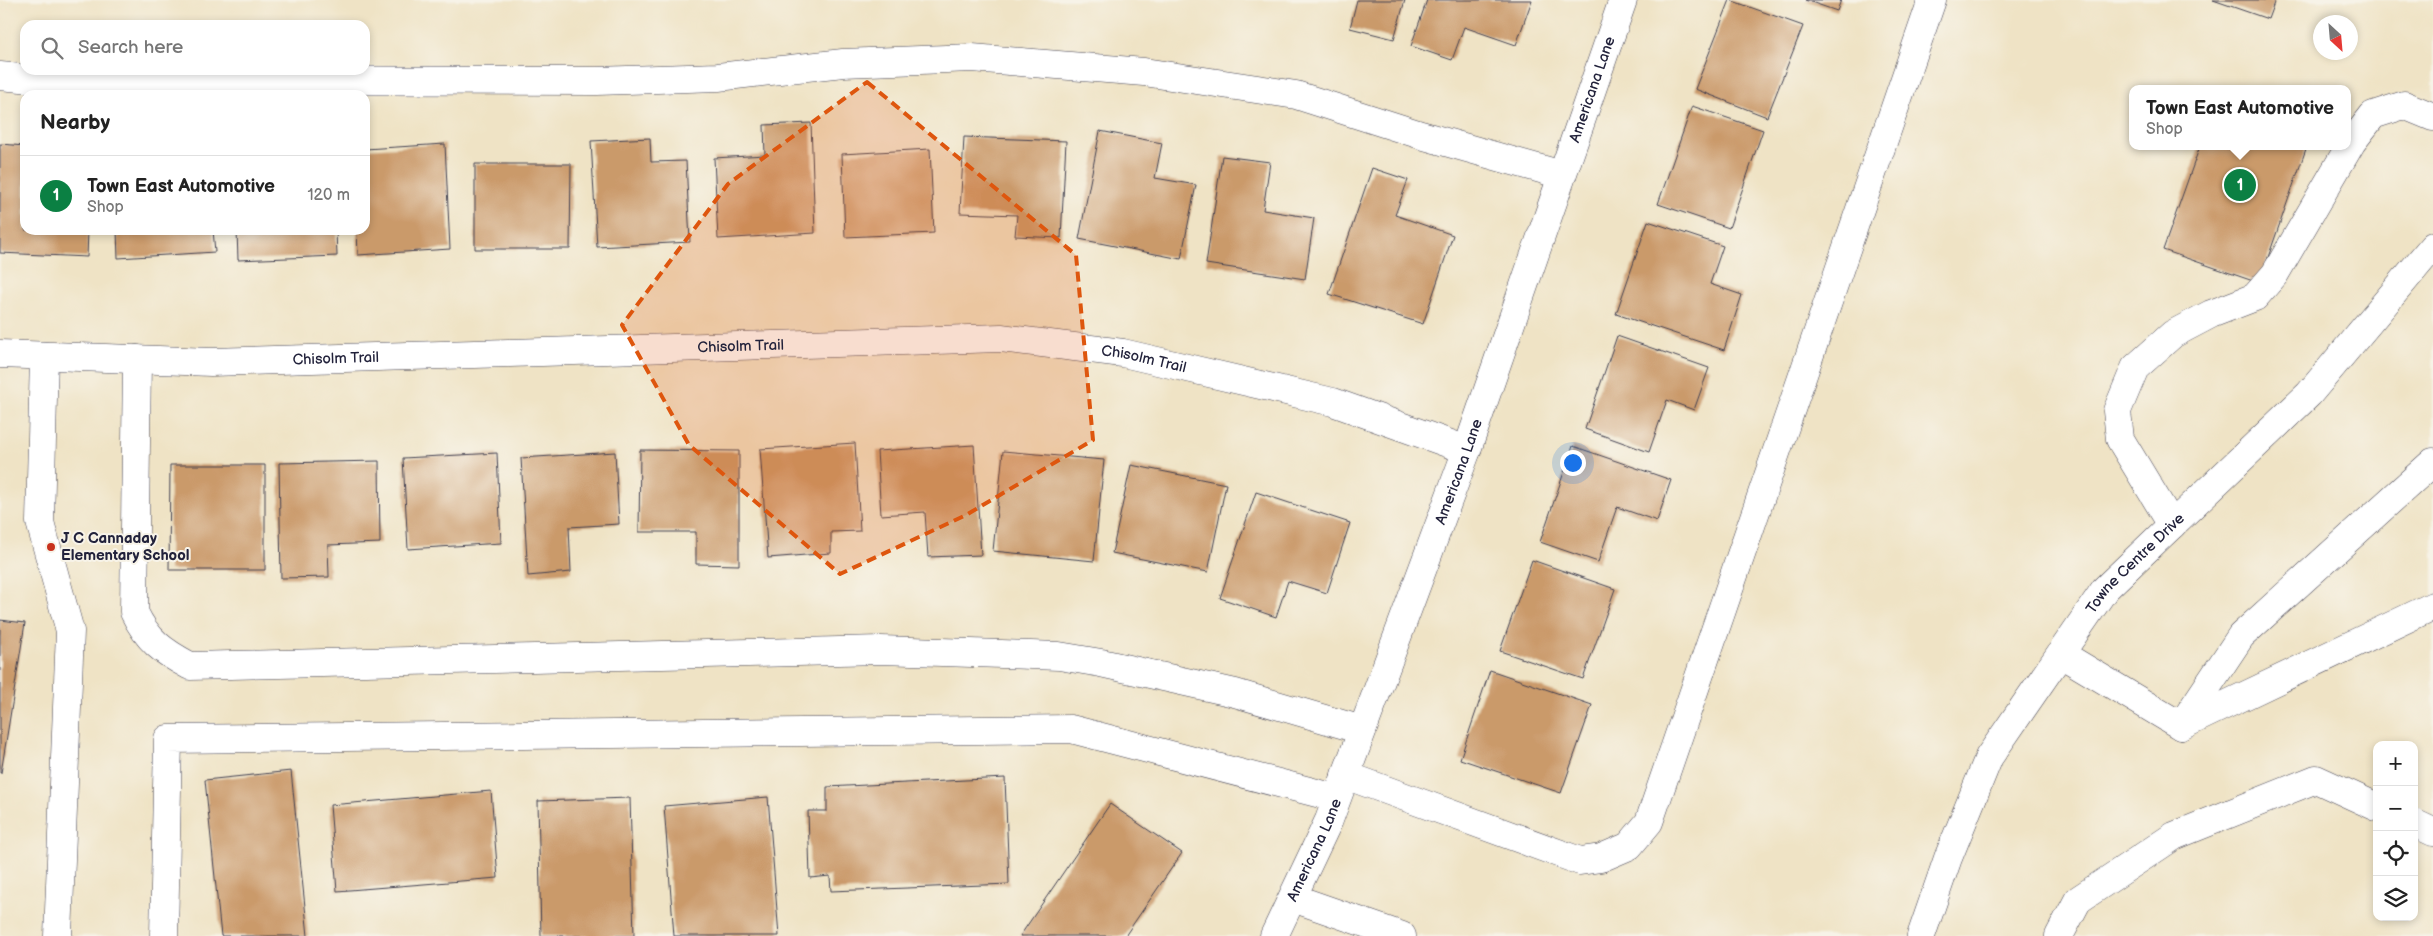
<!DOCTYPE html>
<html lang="en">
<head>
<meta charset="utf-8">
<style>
	body { margin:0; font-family:"Balsamiq Sans",sans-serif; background:#f2f2f2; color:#222 }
	.controls { position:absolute; right:15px; bottom:15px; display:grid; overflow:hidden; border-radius:10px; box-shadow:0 2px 8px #0003 }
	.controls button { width:45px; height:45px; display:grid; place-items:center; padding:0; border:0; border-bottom:1px solid #e0e0e0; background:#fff; color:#222; font:25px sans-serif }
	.compass { position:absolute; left:2313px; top:15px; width:45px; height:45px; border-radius:50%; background:#fff; box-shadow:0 2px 8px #0003; rotate:154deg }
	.you { position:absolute; left:1572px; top:462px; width:18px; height:18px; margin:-12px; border:4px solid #fff; border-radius:50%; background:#1a73e8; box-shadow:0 0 0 8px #1a73e833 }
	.badge { display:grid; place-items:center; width:32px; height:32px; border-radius:50%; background:#0b8043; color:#fff; font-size:16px; font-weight:700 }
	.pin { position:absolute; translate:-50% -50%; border:2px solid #fff; box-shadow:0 1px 5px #0006 }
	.popup { position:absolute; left:2129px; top:85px; width:222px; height:65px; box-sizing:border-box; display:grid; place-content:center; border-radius:10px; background:#fff; filter:drop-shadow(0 1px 4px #0005); font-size:16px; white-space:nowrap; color:#767676 }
	.popup b { font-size:19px; color:#222 }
	.popup::after { content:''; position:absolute; left:50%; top:100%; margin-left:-10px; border:10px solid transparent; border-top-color:#fff }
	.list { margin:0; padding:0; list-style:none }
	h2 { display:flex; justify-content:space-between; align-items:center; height:65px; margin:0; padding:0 20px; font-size:21px }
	h2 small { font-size:16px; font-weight:400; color:#767676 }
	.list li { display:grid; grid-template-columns:32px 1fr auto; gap:15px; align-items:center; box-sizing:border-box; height:80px; padding:0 20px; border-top:1px solid #e0e0e0 }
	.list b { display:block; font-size:19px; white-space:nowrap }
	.list p { margin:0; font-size:16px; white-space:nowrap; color:#767676 }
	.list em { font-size:16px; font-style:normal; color:#767676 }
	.icon { flex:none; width:28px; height:28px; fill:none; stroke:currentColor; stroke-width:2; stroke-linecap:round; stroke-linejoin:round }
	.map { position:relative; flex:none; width:2433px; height:936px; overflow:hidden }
	.search { position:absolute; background:#fff; box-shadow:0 2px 8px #0003; left:20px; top:20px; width:350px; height:55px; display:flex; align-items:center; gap:12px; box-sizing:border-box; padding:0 18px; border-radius:15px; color:#767676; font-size:19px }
	.panel { position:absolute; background:#fff; box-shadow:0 2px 8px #0003; left:20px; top:90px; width:350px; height:145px; border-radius:15px }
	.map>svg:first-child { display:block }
</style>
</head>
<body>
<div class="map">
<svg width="2433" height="936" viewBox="0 0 2433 936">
	<rect width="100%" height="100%" fill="#f7f3e8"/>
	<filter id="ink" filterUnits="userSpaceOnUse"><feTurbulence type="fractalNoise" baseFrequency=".02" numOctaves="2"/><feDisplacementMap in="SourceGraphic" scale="10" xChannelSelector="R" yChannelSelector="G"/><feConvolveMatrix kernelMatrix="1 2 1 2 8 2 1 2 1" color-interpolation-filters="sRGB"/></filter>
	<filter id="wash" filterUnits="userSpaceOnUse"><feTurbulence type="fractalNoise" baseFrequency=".0096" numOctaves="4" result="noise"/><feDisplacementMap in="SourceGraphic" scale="20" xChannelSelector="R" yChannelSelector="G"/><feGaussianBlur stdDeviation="1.12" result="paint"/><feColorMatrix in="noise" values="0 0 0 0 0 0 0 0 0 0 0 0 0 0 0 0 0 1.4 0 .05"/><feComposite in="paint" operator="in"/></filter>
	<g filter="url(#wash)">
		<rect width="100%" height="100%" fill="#efe3c5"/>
		<g id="blocks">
			<path fill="#ca9a6b" d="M1357 0H1405L1394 39 1350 28Z
				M1427 0H1532L1516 45 1464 27 1452 60 1411 46Z
				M1730 0 1803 26 1767 117 1695 89Z
				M1805 0H1841L1837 11Z
				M2213 0H2275L2268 19Z
				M1692 106 1763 130 1729 228 1658 204Z
				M811 123 815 233 718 239 714 158 765 155 764 125Z
				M1100 131 1162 143 1155 178 1196 185 1181 259 1079 239Z
				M964 137 1066 141 1061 238 1015 236 1017 215 960 213Z
				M650 138 651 162 686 161 690 242 597 247 591 141Z
				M0 144 25 146V230H88L87 257 0 253Z
				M445 144 450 249 358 255 357 230H365V149Z
				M2200 146H2307L2259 283 2163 250Z
				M930 149 934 233 845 237 842 154Z
				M1222 156 1270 162 1263 210 1314 218 1305 279 1206 264Z
				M475 164H571L570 249H475Z
				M1372 168 1408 180 1395 215 1453 235 1423 324 1329 294Z
				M1648 221 1723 246 1710 284 1742 295 1724 350 1616 314Z
				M117 230H213L215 252 118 258Z
				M237 230H336L337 256 238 260Z
				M1617 336 1709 368 1694 410 1667 400 1649 452 1585 429Z
				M855 443 860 531 831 532V553L768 558 760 449Z
				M974 445 981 555 928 557 925 512 881 515 877 451Z
				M1573 446 1671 480 1657 521 1617 507 1598 562 1540 542Z
				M640 450 739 451V565L696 564V532H639Z
				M1003 451 1104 460 1094 561 993 551Z
				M615 452 619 524 569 527 571 572 528 576 521 458Z
				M497 453 501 543 408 549 403 458Z
				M379 461 380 543 328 545 329 577 281 578 279 463Z
				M170 465H265V570H169Z
				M1131 465 1226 484 1208 572 1112 553Z
				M1256 492 1350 523 1327 593 1288 581 1276 617 1220 598Z
				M1532 560 1615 589 1583 679 1500 651Z
				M0 620 25 623 1 773H0Z
				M1490 670 1592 705 1561 793 1460 759Z
				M291 771 308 936H221L205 780Z
				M1005 778 1009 884 831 891 830 876 810 878 808 811H827V787Z
				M491 791 498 878 337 891 330 805Z
				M768 797 779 936H674L664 806Z
				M630 798 634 936H541L538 801Z
				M1110 804 1182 853 1125 936H1020Z"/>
		</g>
	</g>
	<g filter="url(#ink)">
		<use href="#blocks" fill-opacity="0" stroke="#413f50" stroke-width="1"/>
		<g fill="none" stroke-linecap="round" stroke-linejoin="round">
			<defs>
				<g id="minor">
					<path d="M0 76 43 80 597 81 718 77 843 63 972 58 1144 72 1296 95 1421 135 1562 175"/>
					<path id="s1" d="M0 354 211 362 1001 338 1123 353 1333 402 1467 450"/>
					<path d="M44 356 40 522 70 631 58 936"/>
					<path d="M137 359 134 612C148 641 162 651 190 666L881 650 1059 656 1101 663 1235 693 1362 730"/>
					<path d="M2172 525 2120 439 2117 411 2135 368 2173 334 2211 314 2255 297 2275 274 2352 142 2373 115 2404 105 2433 117"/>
					<path d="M2061 654 2181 726 2433 606"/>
					<path d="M2181 726 2241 636 2433 462"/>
					<path d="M1345 775 1580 861 1601 858 1629 846 1649 822 1932 0"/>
					<path d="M2414 823 2433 832"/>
					<path d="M1293 898 1402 936"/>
					<path d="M164 936 168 739 1071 729 1336 798"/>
					<path id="s2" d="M1274 936 1329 820 1467 450 1623 0"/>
					<path id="s3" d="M1921 936 1948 858 1989 757 2105 589 2309 394 2433 246"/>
					<path d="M2059 936 2078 900 2174 836 2316 779 2377 807"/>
				</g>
			</defs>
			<use href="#minor" stroke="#413f50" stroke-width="29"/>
			<use href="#minor" stroke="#fff" stroke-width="28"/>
		</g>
	</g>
	<path fill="#de560e" fill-opacity="0.2" stroke="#de560e" stroke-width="4" stroke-dasharray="10 6" stroke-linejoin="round" d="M867 82 1076 255 1093 440 966 515 840 574 689 445 622 325 728 184Z"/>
	<circle fill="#c8321e" stroke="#f7f3e8" stroke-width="2" cx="51" cy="547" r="5"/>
	<g text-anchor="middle" stroke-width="4" stroke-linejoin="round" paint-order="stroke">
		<g font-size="15" fill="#22223b" stroke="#f7f3e8">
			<text dy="5" stroke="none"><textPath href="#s2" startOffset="905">Americana Lane</textPath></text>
			<text dy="5" stroke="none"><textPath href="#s1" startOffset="741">Chisolm Trail</textPath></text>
			<text dy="5" stroke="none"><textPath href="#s1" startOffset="336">Chisolm Trail</textPath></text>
			<text dy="5" stroke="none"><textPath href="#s1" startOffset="1146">Chisolm Trail</textPath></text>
			<text dy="5" stroke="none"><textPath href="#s2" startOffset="500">Americana Lane</textPath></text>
			<text dy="5" stroke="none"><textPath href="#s3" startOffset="435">Towne Centre Drive</textPath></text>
			<text dy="5" stroke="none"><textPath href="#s2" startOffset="95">Americana Lane</textPath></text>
		</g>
		<g font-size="15" font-weight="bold" fill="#22223b" stroke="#f7f3e8" text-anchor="start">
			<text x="61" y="543">J C Cannaday<tspan x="61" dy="17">Elementary School</tspan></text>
		</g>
	</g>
</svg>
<div class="controls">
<button>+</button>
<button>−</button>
<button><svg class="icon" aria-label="locate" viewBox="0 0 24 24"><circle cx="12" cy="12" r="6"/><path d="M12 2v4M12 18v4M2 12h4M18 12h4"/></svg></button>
<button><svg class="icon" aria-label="layers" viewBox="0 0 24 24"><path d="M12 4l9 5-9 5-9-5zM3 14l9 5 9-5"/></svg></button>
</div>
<svg class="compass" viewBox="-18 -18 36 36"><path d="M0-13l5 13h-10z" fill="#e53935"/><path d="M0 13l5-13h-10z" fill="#767676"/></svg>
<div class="you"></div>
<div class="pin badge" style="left:2240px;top:185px">1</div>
<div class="popup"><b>Town East Automotive</b>Shop</div>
<div class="search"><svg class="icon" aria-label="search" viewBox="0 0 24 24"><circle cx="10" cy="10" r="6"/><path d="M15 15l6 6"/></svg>Search here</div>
<section class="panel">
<h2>Nearby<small></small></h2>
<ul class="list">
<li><span class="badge">1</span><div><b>Town East Automotive</b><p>Shop</p></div><em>120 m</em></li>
</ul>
</section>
</div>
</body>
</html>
